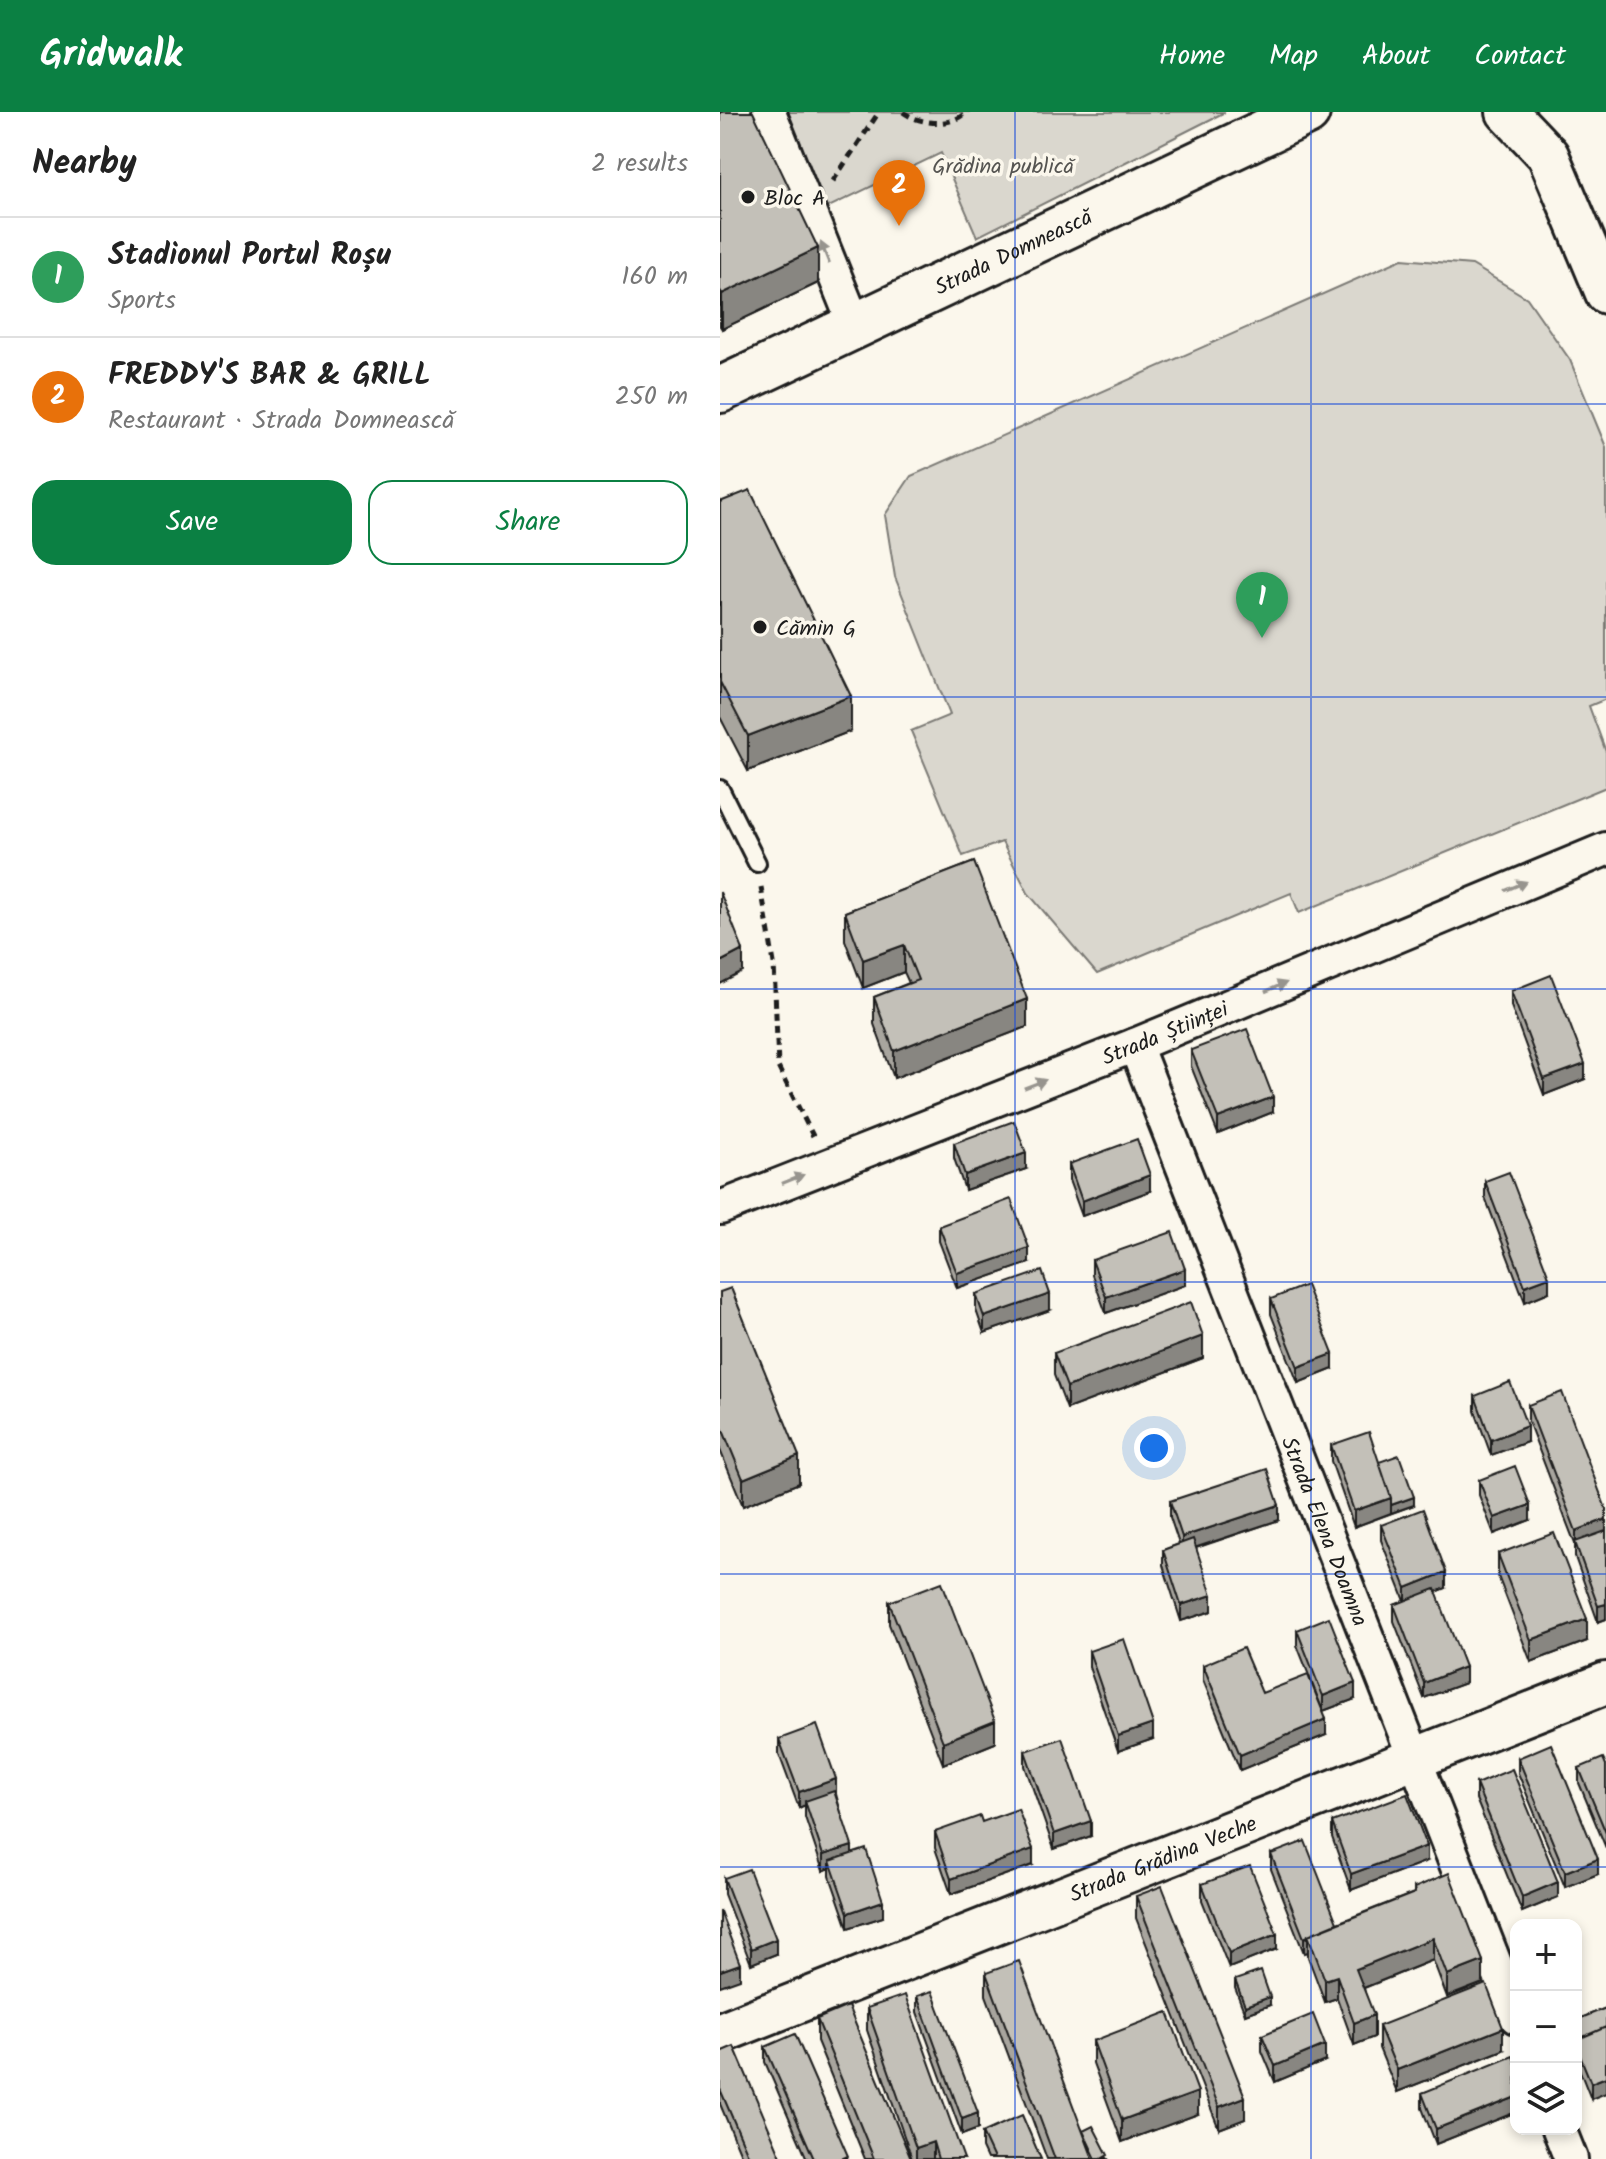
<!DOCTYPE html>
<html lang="en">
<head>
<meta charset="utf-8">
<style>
	body { margin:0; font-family:Kalam,sans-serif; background:#f6f6f6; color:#222 }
	.controls { position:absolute; right:24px; bottom:24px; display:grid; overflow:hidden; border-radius:16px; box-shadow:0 4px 12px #0003 }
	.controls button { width:72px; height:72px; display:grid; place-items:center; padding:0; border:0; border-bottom:2px solid #e0e0e0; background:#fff; color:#222; font:40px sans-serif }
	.you { position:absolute; left:434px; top:1336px; width:28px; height:28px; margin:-20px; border:6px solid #fff; border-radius:50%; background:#1a73e8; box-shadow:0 0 0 12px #1a73e833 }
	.badge { display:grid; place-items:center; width:52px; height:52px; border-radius:50%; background:#0b8043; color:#fff; font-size:26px; font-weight:700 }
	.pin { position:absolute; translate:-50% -66px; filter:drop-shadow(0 2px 4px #0008) }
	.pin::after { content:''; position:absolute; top:42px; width:28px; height:24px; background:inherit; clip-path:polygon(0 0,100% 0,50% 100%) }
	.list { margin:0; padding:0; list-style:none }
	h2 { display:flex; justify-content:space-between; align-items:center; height:104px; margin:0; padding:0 32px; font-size:34px }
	h2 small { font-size:26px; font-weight:400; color:#767676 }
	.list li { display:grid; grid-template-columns:52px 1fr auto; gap:24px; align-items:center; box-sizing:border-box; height:120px; padding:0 32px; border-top:2px solid #e0e0e0 }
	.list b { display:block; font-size:30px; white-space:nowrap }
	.list p { margin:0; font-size:26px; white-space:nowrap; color:#767676 }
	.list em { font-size:26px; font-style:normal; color:#767676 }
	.actions { display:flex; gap:16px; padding:24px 32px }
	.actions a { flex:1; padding:18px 0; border:2px solid #0b8043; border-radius:24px; text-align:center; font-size:28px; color:#0b8043 }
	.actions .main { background:#0b8043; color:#fff }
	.icon { flex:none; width:44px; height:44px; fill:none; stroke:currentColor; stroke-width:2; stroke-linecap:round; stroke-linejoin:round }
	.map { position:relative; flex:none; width:886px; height:2047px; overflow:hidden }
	header { display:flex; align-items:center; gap:48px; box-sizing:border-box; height:112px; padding:0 40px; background:#0b8043; color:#fff }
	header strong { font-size:38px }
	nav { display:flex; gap:44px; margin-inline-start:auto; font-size:28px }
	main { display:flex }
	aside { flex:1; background:#fff }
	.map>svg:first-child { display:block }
</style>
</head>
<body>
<header>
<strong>Gridwalk</strong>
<nav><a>Home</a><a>Map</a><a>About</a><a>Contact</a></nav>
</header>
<main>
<aside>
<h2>Nearby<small>2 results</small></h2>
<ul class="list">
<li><span class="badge" style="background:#2e9e5b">1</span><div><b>Stadionul Portul Roșu</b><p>Sports</p></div><em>160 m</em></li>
<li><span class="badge" style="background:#e8710a">2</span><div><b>FREDDY'S BAR &amp; GRILL</b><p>Restaurant · Strada Domnească</p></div><em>250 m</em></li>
</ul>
<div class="actions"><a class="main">Save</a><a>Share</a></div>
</aside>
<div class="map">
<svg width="886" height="2047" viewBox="0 0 886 2047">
	<rect width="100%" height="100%" fill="#fbf7ec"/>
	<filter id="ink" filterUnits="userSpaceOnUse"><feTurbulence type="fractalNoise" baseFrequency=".0125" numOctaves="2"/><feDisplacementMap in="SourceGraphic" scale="16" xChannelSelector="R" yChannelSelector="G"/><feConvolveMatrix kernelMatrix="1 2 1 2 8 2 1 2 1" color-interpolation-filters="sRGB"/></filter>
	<g filter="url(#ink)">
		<path fill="#dad7ce" stroke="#7b7a75" stroke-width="2" d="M49 0H505L257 125 221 41 90 104Z
			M682 147 752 153 807 186 850 248 886 335V587L869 594 886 640V675L579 801 571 781 377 862 308 781 282 730 243 744 191 619 230 603 175 465 165 403 191 364Z"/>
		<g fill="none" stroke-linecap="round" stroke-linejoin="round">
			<defs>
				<path id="service" d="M0 677 37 751"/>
				<g id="minor">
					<path d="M49 0 135 214"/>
					<path id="s1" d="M415 933 796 1905"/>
					<path id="s2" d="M0 1096 415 933 886 737"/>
					<path d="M839 2017 851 2047"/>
				</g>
				<g id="tertiary">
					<path d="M787 0 828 43 886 181"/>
					<path id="s3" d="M0 1921 886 1571"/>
				</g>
				<g id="secondary">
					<path id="s4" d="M0 278 587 0"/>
				</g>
			</defs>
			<use href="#service" stroke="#1c1c1c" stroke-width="22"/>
			<use href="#minor" stroke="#1c1c1c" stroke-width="38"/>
			<use href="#tertiary" stroke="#1c1c1c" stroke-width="46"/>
			<use href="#secondary" stroke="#1c1c1c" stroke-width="50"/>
			<path stroke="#1c1c1c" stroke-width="5" stroke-dasharray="8 6" stroke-linecap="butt" d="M183 0C199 12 231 16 246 0
				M113 69 159 0
				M41 775 54 851 58 955 93 1024"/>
			<use href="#service" stroke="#fbf7ec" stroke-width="16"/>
			<use href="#minor" stroke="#fbf7ec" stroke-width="32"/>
			<use href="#tertiary" stroke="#fbf7ec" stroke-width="40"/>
			<use href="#secondary" stroke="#fbf7ec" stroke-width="44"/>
		</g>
		<path fill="#a8a59e" stroke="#1c1c1c" stroke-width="2" d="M0 0 98 171 2 217 0 214Z
			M0 390 131 619 28 659 0 605Z
			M254 750 307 915 174 966 154 912V885L189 871 184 860 143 876 125 828V800Z
			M791 879 865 967 824 983 791 894Z
			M471 938 553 1000 498 1022 471 954Z
			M234 1031 306 1057 245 1078 234 1046Z
			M349 1052 430 1079 362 1104 349 1068Z
			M765 1069 829 1180 805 1190 765 1085Z
			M219 1114 309 1151 237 1176 219 1129Z
			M372 1148 465 1173 386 1201 372 1163Z
			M0 1180 79 1371 23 1394 0 1338Z
			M256 1182 330 1198 264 1221 256 1198Z
			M551 1187 613 1257 578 1271 551 1202Z
			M334 1241 483 1246 347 1297 334 1263Z
			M755 1284 807 1330 771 1343 755 1299Z
			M808 1293 886 1397V1507L878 1510 855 1445V1432L808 1309Z
			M611 1333 659 1350 694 1393 634 1415 611 1349Z
			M759 1368 810 1408 774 1422 759 1383Z
			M450 1389 559 1408 476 1436 492 1499 461 1509 443 1453V1438L459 1432 450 1405Z
			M661 1413 726 1476 716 1480 745 1571 704 1586 674 1509V1493L685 1489 661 1428Z
			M778 1442 867 1529 811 1550 778 1464Z
			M169 1490 275 1631 223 1652 169 1512Z
			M577 1518 635 1587 603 1599 577 1533Z
			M369 1539 433 1627 398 1639 369 1555Z
			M483 1553 542 1581 606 1623 520 1658 483 1568Z
			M59 1627 116 1682 132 1742 163 1805 128 1816 110 1764V1756L103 1759 85 1705V1693L79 1696 59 1642Z
			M305 1639 371 1724 334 1737 305 1654Z
			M798 1646 878 1762 845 1775 798 1661Z
			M886 1653V1736L859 1671V1656Z
			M756 1672 838 1785 802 1800 756 1687Z
			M262 1710 313 1753 231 1782 215 1736V1720Z
			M612 1710 707 1749 631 1778 612 1725Z
			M551 1742 617 1811 694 1781V1776L763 1871 727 1885 713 1848 644 1876 654 1925 634 1933 617 1886 605 1890 588 1845V1840L584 1841 551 1757Z
			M4 1766 56 1842 31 1852 4 1782Z
			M482 1772 557 1837 509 1856 482 1788Z
			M416 1784 525 2007 499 2017 416 1806Z
			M266 1861 363 2019 388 2047H327L266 1883Z
			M515 1868 550 1893 525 1902 515 1876Z
			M197 1884 258 2017 242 2023 197 1900Z
			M147 1896 244 2047H192L147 1918Z
			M886 1896 871 1987 856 1949V1908Z
			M97 1907 191 2047H145L97 1929Z
			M659 1914 783 1938 677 1980 659 1936Z
			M542 1923 605 1949 555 1970 542 1939Z
			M373 1929 478 2002 402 2030 373 1951Z
			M45 1935 128 2047H87L45 1950Z
			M0 1940 62 2047H23L0 1992Z
			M796 1952V2000L716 2032 702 1996V1981Z
			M262 2021 321 2047H267L262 2036Z"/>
		<path fill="#888681" stroke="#1c1c1c" stroke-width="2" d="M98 136V171L2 217V182Z
			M131 584V619L28 659V624Z
			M184 833V860L143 876V848Z
			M23 838V860L0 872V850Z
			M307 887V915L174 966V939Z
			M865 952V967L824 983V967Z
			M553 985V1000L498 1022V1006Z
			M306 1041V1057L245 1078V1063Z
			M430 1063V1079L362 1104V1089Z
			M309 1136V1151L237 1176V1161Z
			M465 1157V1173L386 1201V1185Z
			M829 1165V1180L805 1190V1174Z
			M330 1182V1198L264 1221V1205Z
			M483 1224V1246L347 1297V1275Z
			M613 1242V1257L578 1271V1255Z
			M807 1314V1330L771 1343V1328Z
			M79 1344V1371L23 1394V1367Z
			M694 1385V1393L671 1401V1393Z
			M671 1386V1401L634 1415V1399Z
			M559 1393V1408L462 1440V1425Z
			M810 1393V1408L774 1422V1406Z
			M886 1407V1423L856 1434V1419Z
			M726 1460V1476L686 1492V1476Z
			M492 1483V1499L461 1509V1493Z
			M886 1492V1507L878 1510V1494Z
			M867 1507V1529L811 1550V1528Z
			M745 1555V1571L704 1586V1571Z
			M635 1571V1587L603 1599V1584Z
			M606 1607V1623L520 1658V1643Z
			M275 1609V1631L223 1652V1630Z
			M433 1612V1627L398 1639V1624Z
			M116 1667V1682L86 1693 85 1689V1693L79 1696V1680Z
			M371 1709V1724L334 1737V1722Z
			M132 1734V1749H110V1756L103 1759V1743Z
			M707 1734V1749L631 1778V1762Z
			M313 1737V1753L231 1782V1767Z
			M878 1747V1762L845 1775V1760Z
			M838 1770V1785L802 1800V1785Z
			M163 1789V1805L128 1816V1801Z
			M557 1822V1837L509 1856V1841Z
			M588 1825V1840L584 1841V1826Z
			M713 1826V1848L636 1879V1857Z
			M56 1827V1842L31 1852V1837Z
			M763 1849V1871L727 1885V1863Z
			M20 1852V1867L0 1874V1859Z
			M617 1864V1886L605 1890V1868Z
			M550 1885V1893L525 1902V1894Z
			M654 1903V1925L634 1933V1911Z
			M783 1916V1938L677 1980V1958Z
			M605 1933V1949L555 1970V1954Z
			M886 1965V1981L871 1987V1971Z
			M478 1980V2002L402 2030V2008Z
			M525 1985V2007L499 2017V1995Z
			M796 1985V2000L716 2032V2017Z
			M258 2001V2017L242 2023V2007Z
			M213 2030V2047H196V2036Z"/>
		<path fill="#c3c0b8" stroke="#1c1c1c" stroke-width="2" d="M0 0H33L98 136 2 182 0 178Z
			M30 378 131 584 28 624 0 570V390Z
			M254 750 307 887 174 939 154 885 198 868 184 833 143 848 125 800Z
			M0 780 23 838 0 850Z
			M831 863 865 952 824 967 791 879Z
			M527 917 553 985 498 1006 471 938Z
			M294 1009 306 1041 245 1063 234 1031Z
			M417 1027 430 1063 362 1089 349 1052Z
			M789 1060 829 1165 805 1174 765 1069Z
			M291 1087 309 1136 237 1161 219 1114Z
			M452 1120 465 1157 386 1185 372 1148Z
			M322 1159 330 1182 264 1205 256 1182Z
			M586 1173 613 1242 578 1255 551 1187Z
			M11 1176 79 1344 23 1367 0 1311V1180Z
			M471 1190 483 1224 347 1275 334 1241Z
			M790 1270 807 1314 771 1328 755 1284Z
			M842 1280 886 1397V1407L856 1419 808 1293Z
			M649 1320 671 1386 634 1399 611 1333Z
			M679 1343 694 1385 671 1393V1386L659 1350Z
			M795 1354 810 1393 774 1406 759 1368Z
			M547 1357 559 1393 462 1425 450 1389Z
			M703 1397 726 1460 686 1476 661 1413Z
			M886 1419V1492L878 1494 855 1430Z
			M834 1421 867 1507 811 1528 778 1442Z
			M473 1427 492 1483 461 1493 443 1438Z
			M222 1470 275 1609 223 1630 169 1490Z
			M715 1477 745 1555 704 1571 674 1493Z
			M609 1505 635 1571 603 1584 577 1518Z
			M404 1527 433 1612 398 1624 369 1539Z
			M523 1536 542 1581 588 1563 606 1607 520 1643 483 1553Z
			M97 1613 116 1667 79 1680 59 1627Z
			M342 1626 371 1709 334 1722 305 1639Z
			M831 1632 878 1747 845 1760 798 1646Z
			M883 1646 886 1653V1721L859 1656Z
			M792 1657 838 1770 802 1785 756 1672Z
			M114 1679 132 1734 103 1743 85 1689Z
			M687 1682 707 1734 631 1762 612 1710Z
			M298 1697 313 1737 231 1767 215 1720 260 1704 262 1710Z
			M585 1729 617 1811 588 1823V1824L584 1826 551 1742Z
			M146 1737 163 1789 128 1801 110 1749Z
			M530 1754 557 1822 509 1841 482 1772Z
			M29 1757 56 1827 31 1837 4 1766Z
			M729 1761 763 1849 727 1863 713 1826 636 1857 654 1903 634 1911 617 1864 605 1868 588 1823 695 1781 694 1776Z
			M442 1774 525 1985 499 1995 416 1784Z
			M0 1799 20 1852 0 1859Z
			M299 1849 373 2047H335L266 1861Z
			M541 1859 550 1885 525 1894 515 1868Z
			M766 1872 783 1916 677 1958 659 1914Z
			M212 1879 258 2001 242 2007 197 1884Z
			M185 1883 244 2047H218L213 2030 196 2036 147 1896Z
			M128 1894 191 2047H154L97 1907Z
			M886 1896V1915L856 1928V1908Z
			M448 1900 478 1980 402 2008 373 1929Z
			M593 1902 605 1933 555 1954 542 1923Z
			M886 1915V1965L871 1971 856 1934V1928Z
			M75 1922 128 2044 121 2047H94L45 1935Z
			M14 1934 62 2047H30L0 1977V1940Z
			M793 1944 796 1952V1985L716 2017 702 1981Z
			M302 2003 321 2047H274L262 2021Z
			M373 2014 388 2043 381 2047H376L363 2019Z"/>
		<defs><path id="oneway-solid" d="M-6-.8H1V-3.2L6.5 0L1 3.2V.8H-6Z" transform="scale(2)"/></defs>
		<g fill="#97948e">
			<use href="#oneway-solid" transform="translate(105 141) rotate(-112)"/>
			<use href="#oneway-solid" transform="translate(796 774) rotate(-23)"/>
			<use href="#oneway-solid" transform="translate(556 875) rotate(-23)"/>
			<use href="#oneway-solid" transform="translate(315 972) rotate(-21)"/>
			<use href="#oneway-solid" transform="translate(73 1067) rotate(-22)"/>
		</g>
	</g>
	<path fill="none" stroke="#1d4ed8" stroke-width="2" stroke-opacity="0.55" d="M295 0V2047M591 0V2047M0 292H886M0 585H886M0 877H886M0 1170H886M0 1462H886M0 1755H886"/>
	<g fill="#1c1c1c" stroke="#fbf7ec" stroke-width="3">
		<circle cx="28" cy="85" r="8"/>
		<circle cx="40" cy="515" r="8"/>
	</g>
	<g text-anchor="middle" stroke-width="7" stroke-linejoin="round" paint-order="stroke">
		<g font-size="22" fill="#555451" stroke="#fbf7ec">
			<text x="283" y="61">Grădina publică</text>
		</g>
		<g font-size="22" fill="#1c1c1c" stroke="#fbf7ec" text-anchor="start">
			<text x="44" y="93">Bloc A</text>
			<text x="56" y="523">Cămin G</text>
		</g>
		<g font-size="22" fill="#1c1c1c" stroke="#fbf7ec">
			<text dy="8" stroke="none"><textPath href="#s4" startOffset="324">Strada Domnească</textPath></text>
			<text dy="8" stroke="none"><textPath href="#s2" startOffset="478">Strada Științei</textPath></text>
			<text dy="8" stroke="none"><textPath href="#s1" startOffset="522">Strada Elena Doamna</textPath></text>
			<text dy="8" stroke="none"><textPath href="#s3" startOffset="476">Strada Grădina Veche</textPath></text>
		</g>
	</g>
</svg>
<div class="controls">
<button>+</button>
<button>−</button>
<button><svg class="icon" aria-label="layers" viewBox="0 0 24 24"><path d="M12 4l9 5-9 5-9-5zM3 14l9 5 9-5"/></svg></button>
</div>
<div class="you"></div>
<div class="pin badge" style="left:542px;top:526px;background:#2e9e5b">1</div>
<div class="pin badge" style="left:179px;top:114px;background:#e8710a">2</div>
</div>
</main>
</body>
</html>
